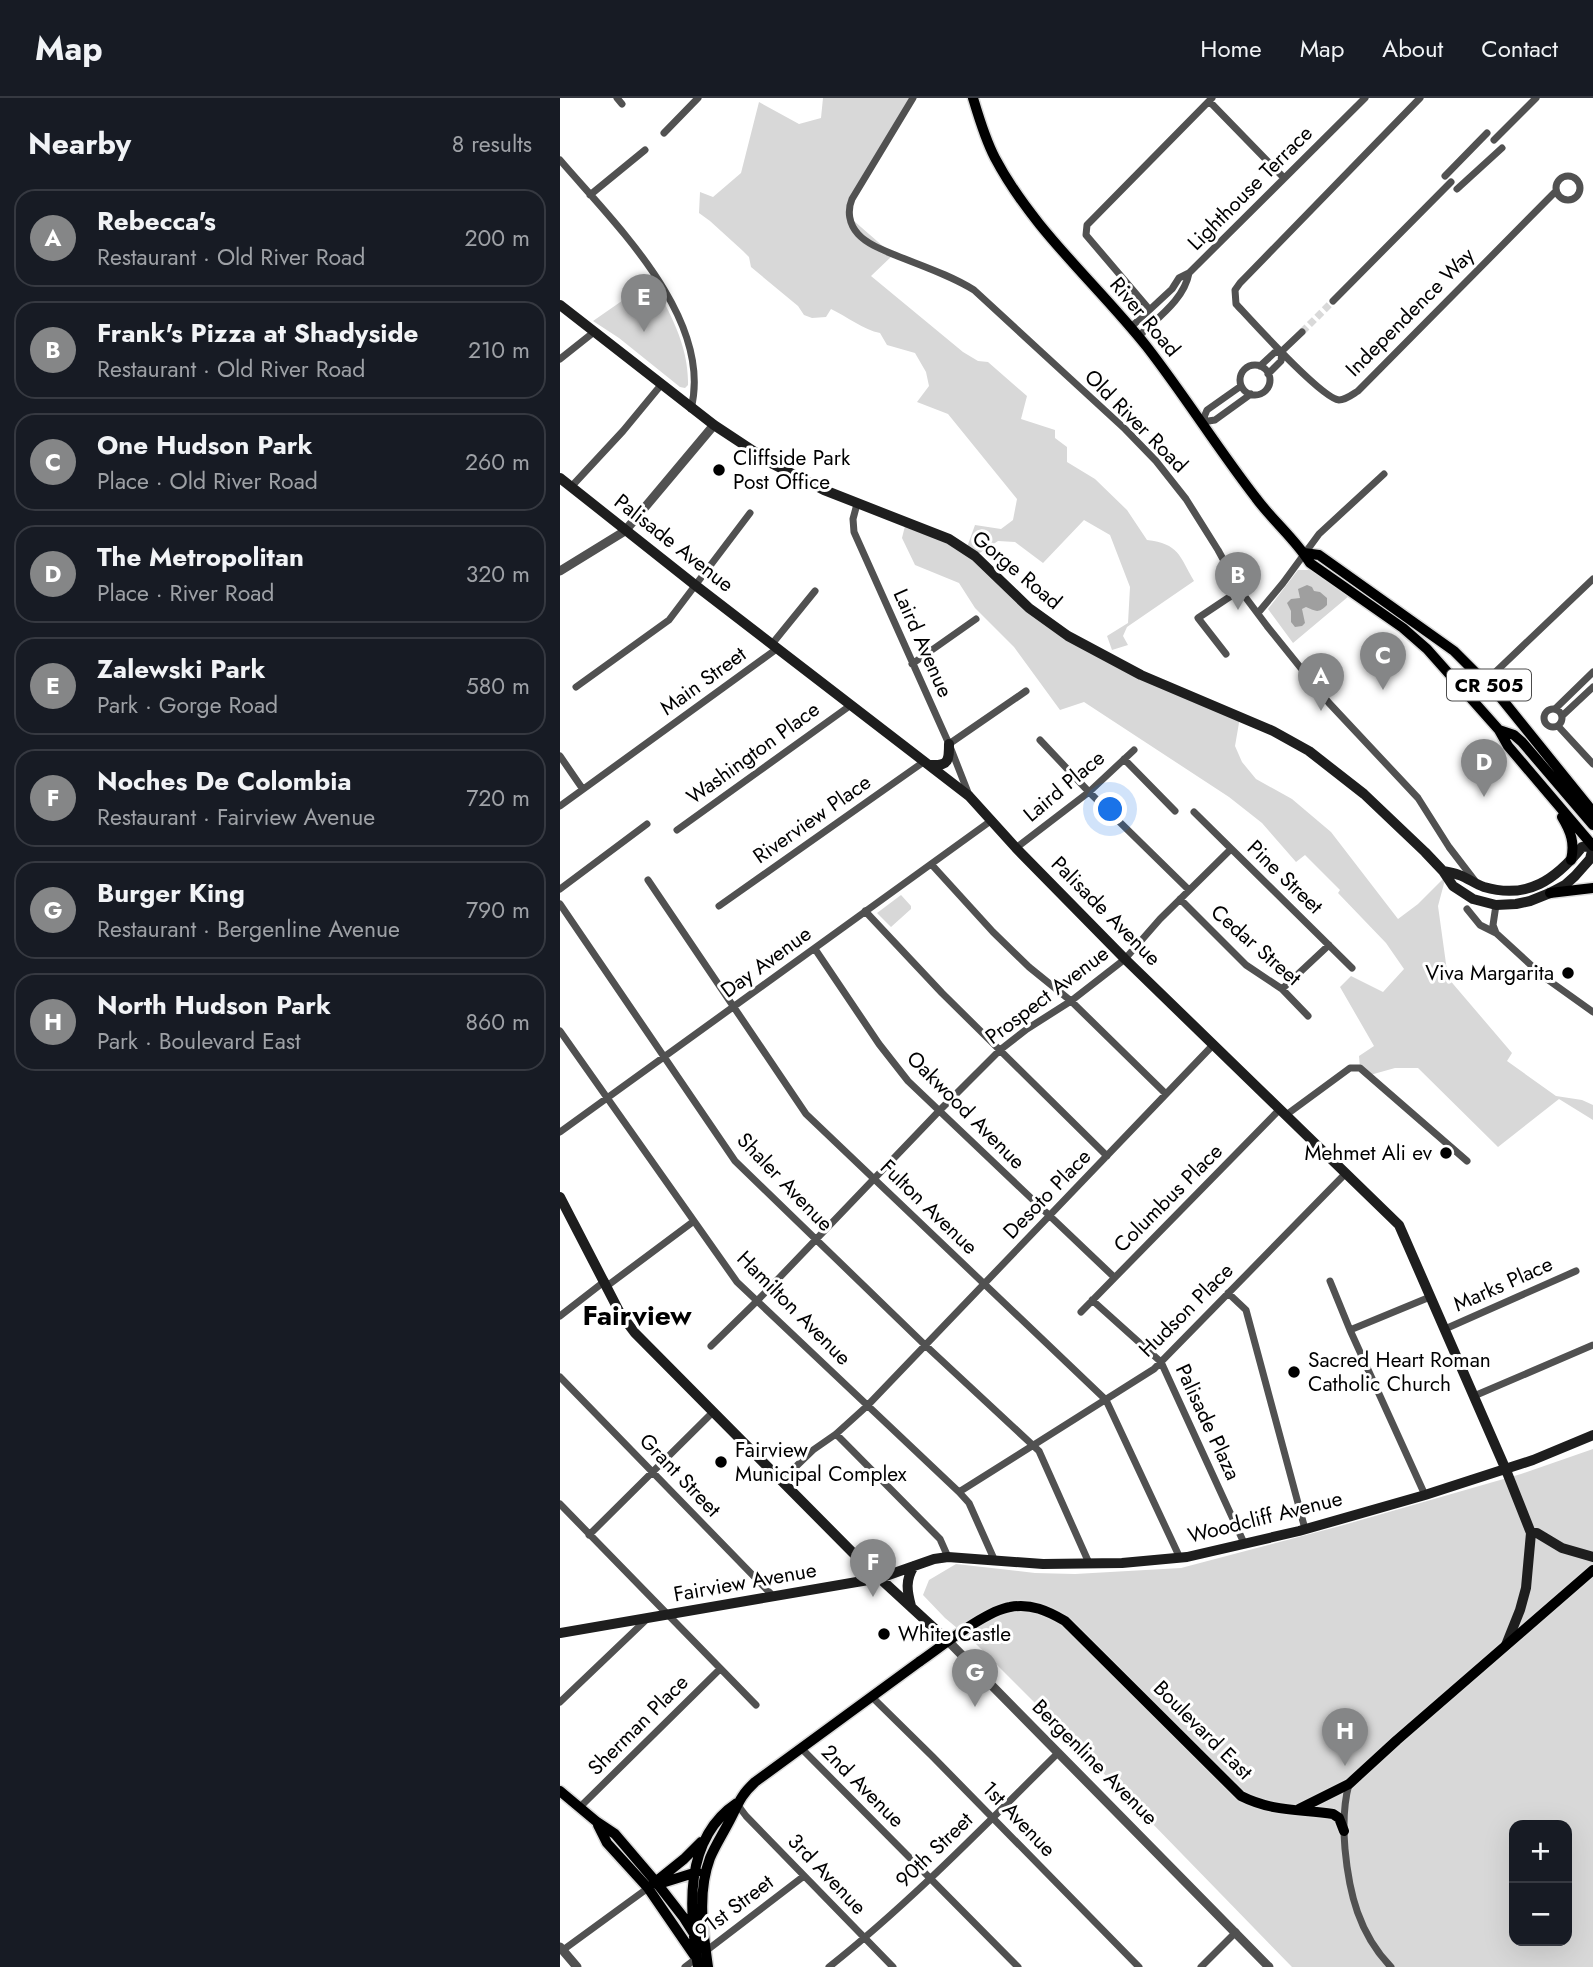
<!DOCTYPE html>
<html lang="en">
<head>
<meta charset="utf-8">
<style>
	body { margin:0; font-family:Jost,sans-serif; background:#20242c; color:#f1f3f6 }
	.controls { position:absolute; right:21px; bottom:21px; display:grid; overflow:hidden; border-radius:14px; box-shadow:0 7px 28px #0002 }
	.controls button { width:63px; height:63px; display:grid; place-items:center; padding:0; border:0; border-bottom:2px solid #363941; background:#171b24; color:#f1f3f6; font:35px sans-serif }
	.you { position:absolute; left:551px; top:712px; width:24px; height:24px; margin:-18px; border:5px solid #fff; border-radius:50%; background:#1a73e8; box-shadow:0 0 0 10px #1a73e833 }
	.badge { display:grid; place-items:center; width:46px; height:46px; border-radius:50%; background:#858687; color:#fff; font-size:23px; font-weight:700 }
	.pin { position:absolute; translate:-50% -58px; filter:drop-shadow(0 2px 4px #0008) }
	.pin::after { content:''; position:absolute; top:37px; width:24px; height:21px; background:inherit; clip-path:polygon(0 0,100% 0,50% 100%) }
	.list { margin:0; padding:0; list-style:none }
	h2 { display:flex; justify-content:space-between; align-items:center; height:91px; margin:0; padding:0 28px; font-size:30px }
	h2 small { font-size:23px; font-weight:400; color:#9ea1a6 }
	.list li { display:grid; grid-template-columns:46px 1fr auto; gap:21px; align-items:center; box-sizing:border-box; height:98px; margin:0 14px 14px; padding:0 14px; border:2px solid #363941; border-radius:21px }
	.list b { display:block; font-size:26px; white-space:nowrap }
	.list p { margin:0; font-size:23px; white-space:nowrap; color:#9ea1a6 }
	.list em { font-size:23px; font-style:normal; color:#9ea1a6 }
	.map { position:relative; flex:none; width:1033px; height:1869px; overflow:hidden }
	header { display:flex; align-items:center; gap:42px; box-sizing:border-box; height:98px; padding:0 35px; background:#171b24; border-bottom:2px solid #363941 }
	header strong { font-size:33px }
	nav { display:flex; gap:38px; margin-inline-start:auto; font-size:24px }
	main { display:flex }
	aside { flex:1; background:#171b24 }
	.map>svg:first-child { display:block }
</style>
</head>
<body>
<header>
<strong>Map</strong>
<nav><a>Home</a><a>Map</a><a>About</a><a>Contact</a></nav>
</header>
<main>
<aside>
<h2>Nearby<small>8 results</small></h2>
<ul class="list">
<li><span class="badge">A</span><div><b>Rebecca's</b><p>Restaurant · Old River Road</p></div><em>200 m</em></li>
<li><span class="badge">B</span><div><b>Frank's Pizza at Shadyside</b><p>Restaurant · Old River Road</p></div><em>210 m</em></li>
<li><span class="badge">C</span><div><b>One Hudson Park</b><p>Place · Old River Road</p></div><em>260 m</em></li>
<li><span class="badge">D</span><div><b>The Metropolitan</b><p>Place · River Road</p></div><em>320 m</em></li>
<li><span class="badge">E</span><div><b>Zalewski Park</b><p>Park · Gorge Road</p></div><em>580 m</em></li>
<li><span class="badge">F</span><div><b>Noches De Colombia</b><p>Restaurant · Fairview Avenue</p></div><em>720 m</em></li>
<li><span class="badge">G</span><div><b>Burger King</b><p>Restaurant · Bergenline Avenue</p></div><em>790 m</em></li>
<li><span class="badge">H</span><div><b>North Hudson Park</b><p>Park · Boulevard East</p></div><em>860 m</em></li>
</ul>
</aside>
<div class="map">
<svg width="1033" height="1869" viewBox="0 0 1033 1869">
	<rect width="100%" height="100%" fill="#fff"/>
	<path fill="#d8d8d8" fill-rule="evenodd" d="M263 0H351L286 116 333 157 311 178 403 254 418 263 428 264 467 298 461 321 495 332V340L507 349V364L535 381 567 412 587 442C619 446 619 457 634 483L567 529 563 538 568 547 552 552 547 538 568 525 570 489 550 437 524 422 483 465 455 444 438 443 415 458 508 538 680 619 675 648 682 664 696 681 732 701 771 734 838 821 858 806 886 778 878 808 888 880 952 955 947 963 996 998 1022 1002 1033 1007V1022L999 1001 938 1049 858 970H835L810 977 800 970 799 958 814 948 780 889 791 878 823 894 844 871 826 845 778 795 780 792 745 757 736 764 702 725 669 699 524 604 500 612 454 549 415 510 399 485 355 467 342 440 346 424 406 452 415 427 441 431 453 422 457 401 388 316 357 304 369 288 366 274 355 255 327 247 320 235C304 232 286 218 271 211L266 219 252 220 244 217 238 208 191 169 189 159 183 153 150 123 139 115 140 94 153 99 181 75 199 4 239 26 261 20Z
		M92 182C110 215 129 248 128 287L125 290 120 289 59 240 33 223Z
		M738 472H751L789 498 733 545 708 511Z
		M341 797 351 808V811L331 829 317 815Z
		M1033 1351V1869H732L479 1609 414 1544 385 1520 363 1497 369 1482 396 1466 475 1475 515 1476 621 1470 780 1428 961 1376ZM954 1727H1007V1843H954Z"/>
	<path fill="#9f9f9f" d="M747 487 752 489 754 493 760 494 767 500V507C758 516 756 513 746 509L742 511 745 525 742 528 735 529 731 524V513L727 505 731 501 740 500 738 491Z"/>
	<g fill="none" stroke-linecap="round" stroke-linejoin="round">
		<path stroke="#d9d9d9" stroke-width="7" stroke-dasharray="7 3.5" stroke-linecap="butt" d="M742 234 773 203"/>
		<defs>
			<path id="primary" d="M413 0C419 20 425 41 435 60 473 132 537 186 587 249 625 298 658 351 696 400 712 422 737 443 750 465L843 530 867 551 939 632 948 648 1033 748
				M744 455 759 457 894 553 941 600 1033 714
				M939 632 954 637 962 644 1033 727
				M1002 719C1011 734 1015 745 1011 762
				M990 795 1033 790
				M0 1693 37 1724 55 1736 96 1784 124 1820 143 1850
				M739 1711 789 1686 837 1642 1033 1472
				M38 1727 47 1745 88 1790 134 1857
				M96 1784H105L137 1774
				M93 1786 124 1761 141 1744
				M138 1869C129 1813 123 1741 177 1705
				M148 1869C143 1832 137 1795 150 1760 156 1746 164 1734 171 1720 179 1704 181 1697 195 1684 249 1644 305 1604 359 1564 381 1549 425 1513 450 1509 471 1505 488 1513 505 1523L681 1698C713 1714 739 1711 773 1716L779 1720 784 1733"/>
		</defs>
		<use href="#primary" stroke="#dbdbdb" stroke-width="13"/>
		<path stroke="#515151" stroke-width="7" d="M57 0 62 6
			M353 0 292 101C287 113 289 126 298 136 307 146 323 152 335 157 362 168 390 177 414 192L565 331 596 363 626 401 658 452 680 492 707 528 769 605 858 700 889 749 915 783
			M860 0 680 185 675 192 676 206C691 222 761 300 779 302 786 302 793 296 798 293L996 93
			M649 3 724 80
			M104 35 138 0
			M934 42 976 0
			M0 62C53 124 154 220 131 311
			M996 90a12 12 0 1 1 24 0a12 12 0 1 1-24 0Z
			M885 78 927 35
			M897 91 942 50
			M30 97 85 52
			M773 203 891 84
			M589 211 526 137 527 127 652 0
			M570 230 612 191 619 180 629 175 805 0
			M578 239C597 220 624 202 629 175
			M0 261 34 234
			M680 282a15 15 0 1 1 30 0a15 15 0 1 1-30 0Z
			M700 268 714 255 722 253 742 234
			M708 276 721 263 722 253
			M642 324 655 322 691 296
			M642 324 647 312 681 288
			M11 389 63 333 101 287
			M297 406 293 421 294 434 389 646 409 697
			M698 515 723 485 759 436 824 376
			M212 546 255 493
			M666 556 638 520 680 492
			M352 566 416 521
			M926 583 1033 481
			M16 589 109 522 190 415
			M984 620a9 9 0 1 1 18 0a9 9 0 1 1-18 0Z
			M995 611 1033 574
			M1002 618 1033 589
			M998 628 1033 666
			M480 642 529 694 629 792
			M389 646 466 593
			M0 658 22 690
			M564 661 615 713
			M0 708 218 550
			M634 714 792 870
			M117 732 291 607
			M456 750 529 694 574 652
			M372 767 433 834 469 869 511 903 606 996
			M88 782 246 1016 546 1302 620 1460
			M0 791 87 726
			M620 801 686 867 722 891 748 918
			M0 806 175 1063 365 1247 479 1353 529 1465
			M936 807 933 827 936 835 984 879 1033 914
			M159 808 365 663
			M907 811 920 827 936 835
			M305 813 382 895 547 1058
			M255 851 319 946 348 983 554 1179
			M722 891 769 847
			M0 933 177 1184 399 1394 409 1405 434 1461
			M726 1017 790 970H800L907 1063
			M0 1034 432 722
			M770 1183 790 1232 865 1397
			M47 1188 134 1123
			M668 1195 686 1212 745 1431
			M532 1202 601 1264 684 1445
			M521 1214 720 1011
			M0 1218 45 1183
			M885 1231 1016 1173
			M790 1232 870 1199
			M151 1248 197 1203 380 1012 440 952 467 931 511 903 565 861 600 821 671 751
			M0 1279 214 1499
			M914 1298 1033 1247
			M276 1336 380 1441 388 1459
			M222 1382 253 1352 276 1336 307 1308 654 946
			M399 1394 594 1271 786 1075
			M0 1406 196 1607
			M29 1437 153 1314
			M312 1599 373 1659 579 1869
			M0 1604 88 1520
			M241 1650 458 1869
			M789 1686C783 1708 783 1728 785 1751 789 1795 799 1836 831 1869
			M177 1706 186 1718 333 1869
			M20 1709 160 1571
			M3 1852 88 1790
			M125 1869 244 1778
			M269 1869C351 1804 424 1728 498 1655
			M641 1869 676 1834"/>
		<path stroke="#515151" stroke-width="9" d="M0 473 65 433 154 327
			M388 1543 709 1869
			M0 1849 17 1869"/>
		<path stroke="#1e1e1e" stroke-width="10" d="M0 207 154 327 213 366 264 392 389 441 415 458 469 510 508 538 581 577 713 633 749 653 804 696 865 754 883 773 893 788 913 801 936 807 956 806 970 803 990 795 1005 787 1015 778 1030 761 1033 749
			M0 380 135 487 409 698 456 750 565 861 839 1127 946 1372 971 1435 966 1490 960 1512 946 1547
			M371 667C389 668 389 662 389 646
			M883 773C889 774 894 775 899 777 908 780 915 786 924 789 968 802 996 781 1022 749L1033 748
			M0 1099 60 1215 75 1235 301 1463 388 1543
			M971 1435H977L1002 1450 1033 1459
			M351 1508C347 1493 345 1482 354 1468
			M0 1535 320 1480 374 1461 388 1459 483 1466 562 1465 627 1459 739 1433 865 1397 973 1362 1033 1337"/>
		<use href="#primary" stroke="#000" stroke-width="10"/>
	</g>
	<g fill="#000" stroke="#fff" stroke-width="2.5">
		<circle cx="159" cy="372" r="7"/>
		<circle cx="1008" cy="875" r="7"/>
		<circle cx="886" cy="1055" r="7"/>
		<circle cx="734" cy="1274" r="7"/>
		<circle cx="161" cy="1364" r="7"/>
		<circle cx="324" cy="1536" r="7"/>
	</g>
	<g text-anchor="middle" stroke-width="6" stroke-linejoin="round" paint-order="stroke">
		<rect fill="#fff" stroke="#4c4c4c" stroke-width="2" x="887" y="571.5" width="84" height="31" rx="5"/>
		<g font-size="19" font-weight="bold" fill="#000">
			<text x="929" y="594">CR 505</text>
		</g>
		<g font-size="21" fill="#000" stroke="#fff">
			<text transform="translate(690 90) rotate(-45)" y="7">Lighthouse Terrace</text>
			<text transform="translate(850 214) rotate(-45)" y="7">Independence Way</text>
			<text transform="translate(585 219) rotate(50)" y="7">River Road</text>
			<text transform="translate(576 323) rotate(45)" y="7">Old River Road</text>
			<text transform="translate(114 445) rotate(38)" y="7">Palisade Avenue</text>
			<text transform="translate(457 472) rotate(40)" y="7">Gorge Road</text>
			<text transform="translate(363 545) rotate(66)" y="7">Laird Avenue</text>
			<text transform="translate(143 583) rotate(-36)" y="7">Main Street</text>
			<text transform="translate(193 655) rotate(-36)" y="7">Washington Place</text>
			<text transform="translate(504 688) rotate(-40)" y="7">Laird Place</text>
			<text transform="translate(252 721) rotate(-35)" y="7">Riverview Place</text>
			<text transform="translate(725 779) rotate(44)" y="7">Pine Street</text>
			<text transform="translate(546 813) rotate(45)" y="7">Palisade Avenue</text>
			<text transform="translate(696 847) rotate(41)" y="7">Cedar Street</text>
			<text transform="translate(206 864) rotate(-36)" y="7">Day Avenue</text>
			<text transform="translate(487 897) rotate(-37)" y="7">Prospect Avenue</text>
			<text transform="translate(406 1012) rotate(45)" y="7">Oakwood Avenue</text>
			<text transform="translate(225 1084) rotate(46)" y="7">Shaler Avenue</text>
			<text transform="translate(487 1096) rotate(-46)" y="7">Desoto Place</text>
			<text transform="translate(608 1100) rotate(-45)" y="7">Columbus Place</text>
			<text transform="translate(369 1109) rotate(44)" y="7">Fulton Avenue</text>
			<text transform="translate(943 1186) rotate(-24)" y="7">Marks Place</text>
			<text transform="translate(234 1210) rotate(45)" y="7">Hamilton Avenue</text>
			<text transform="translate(626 1212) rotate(-45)" y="7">Hudson Place</text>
			<text transform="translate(648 1324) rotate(65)" y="7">Palisade Plaza</text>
			<text transform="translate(120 1377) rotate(46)" y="7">Grant Street</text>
			<text transform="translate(705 1419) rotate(-14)" y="7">Woodcliff Avenue</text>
			<text transform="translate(185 1484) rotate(-10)" y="7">Fairview Avenue</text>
			<text transform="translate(78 1627) rotate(-45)" y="7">Sherman Place</text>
			<text transform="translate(643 1632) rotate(45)" y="7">Boulevard East</text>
			<text transform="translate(535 1664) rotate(45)" y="7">Bergenline Avenue</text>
			<text transform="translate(303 1688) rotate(45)" y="7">2nd Avenue</text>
			<text transform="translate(459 1721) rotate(46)" y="7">1st Avenue</text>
			<text transform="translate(374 1752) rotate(-44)" y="7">90th Street</text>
			<text transform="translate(267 1776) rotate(46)" y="7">3rd Avenue</text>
			<text transform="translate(174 1809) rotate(-37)" y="7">91st Street</text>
		</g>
		<g font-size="21" fill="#000" stroke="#fff" text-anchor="start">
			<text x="173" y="367">Cliffside Park<tspan x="173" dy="24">Post Office</tspan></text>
			<text x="994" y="882" text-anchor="end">Viva Margarita</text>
			<text x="872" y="1062" text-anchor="end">Mehmet Ali ev</text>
			<text x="748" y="1269">Sacred Heart Roman<tspan x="748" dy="24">Catholic Church</tspan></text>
			<text x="175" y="1359">Fairview<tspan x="175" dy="24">Municipal Complex</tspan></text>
			<text x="338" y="1543">White Castle</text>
		</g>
		<g font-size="28" font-weight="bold" fill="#000" stroke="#fff">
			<text x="77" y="1227">Fairview</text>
		</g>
	</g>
</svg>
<div class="controls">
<button>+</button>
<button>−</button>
</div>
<div class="you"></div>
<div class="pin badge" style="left:761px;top:613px">A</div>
<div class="pin badge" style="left:678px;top:512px">B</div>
<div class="pin badge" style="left:823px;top:592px">C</div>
<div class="pin badge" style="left:924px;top:699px">D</div>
<div class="pin badge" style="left:84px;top:234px">E</div>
<div class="pin badge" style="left:313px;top:1499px">F</div>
<div class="pin badge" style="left:415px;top:1609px">G</div>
<div class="pin badge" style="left:785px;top:1668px">H</div>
</div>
</main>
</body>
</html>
